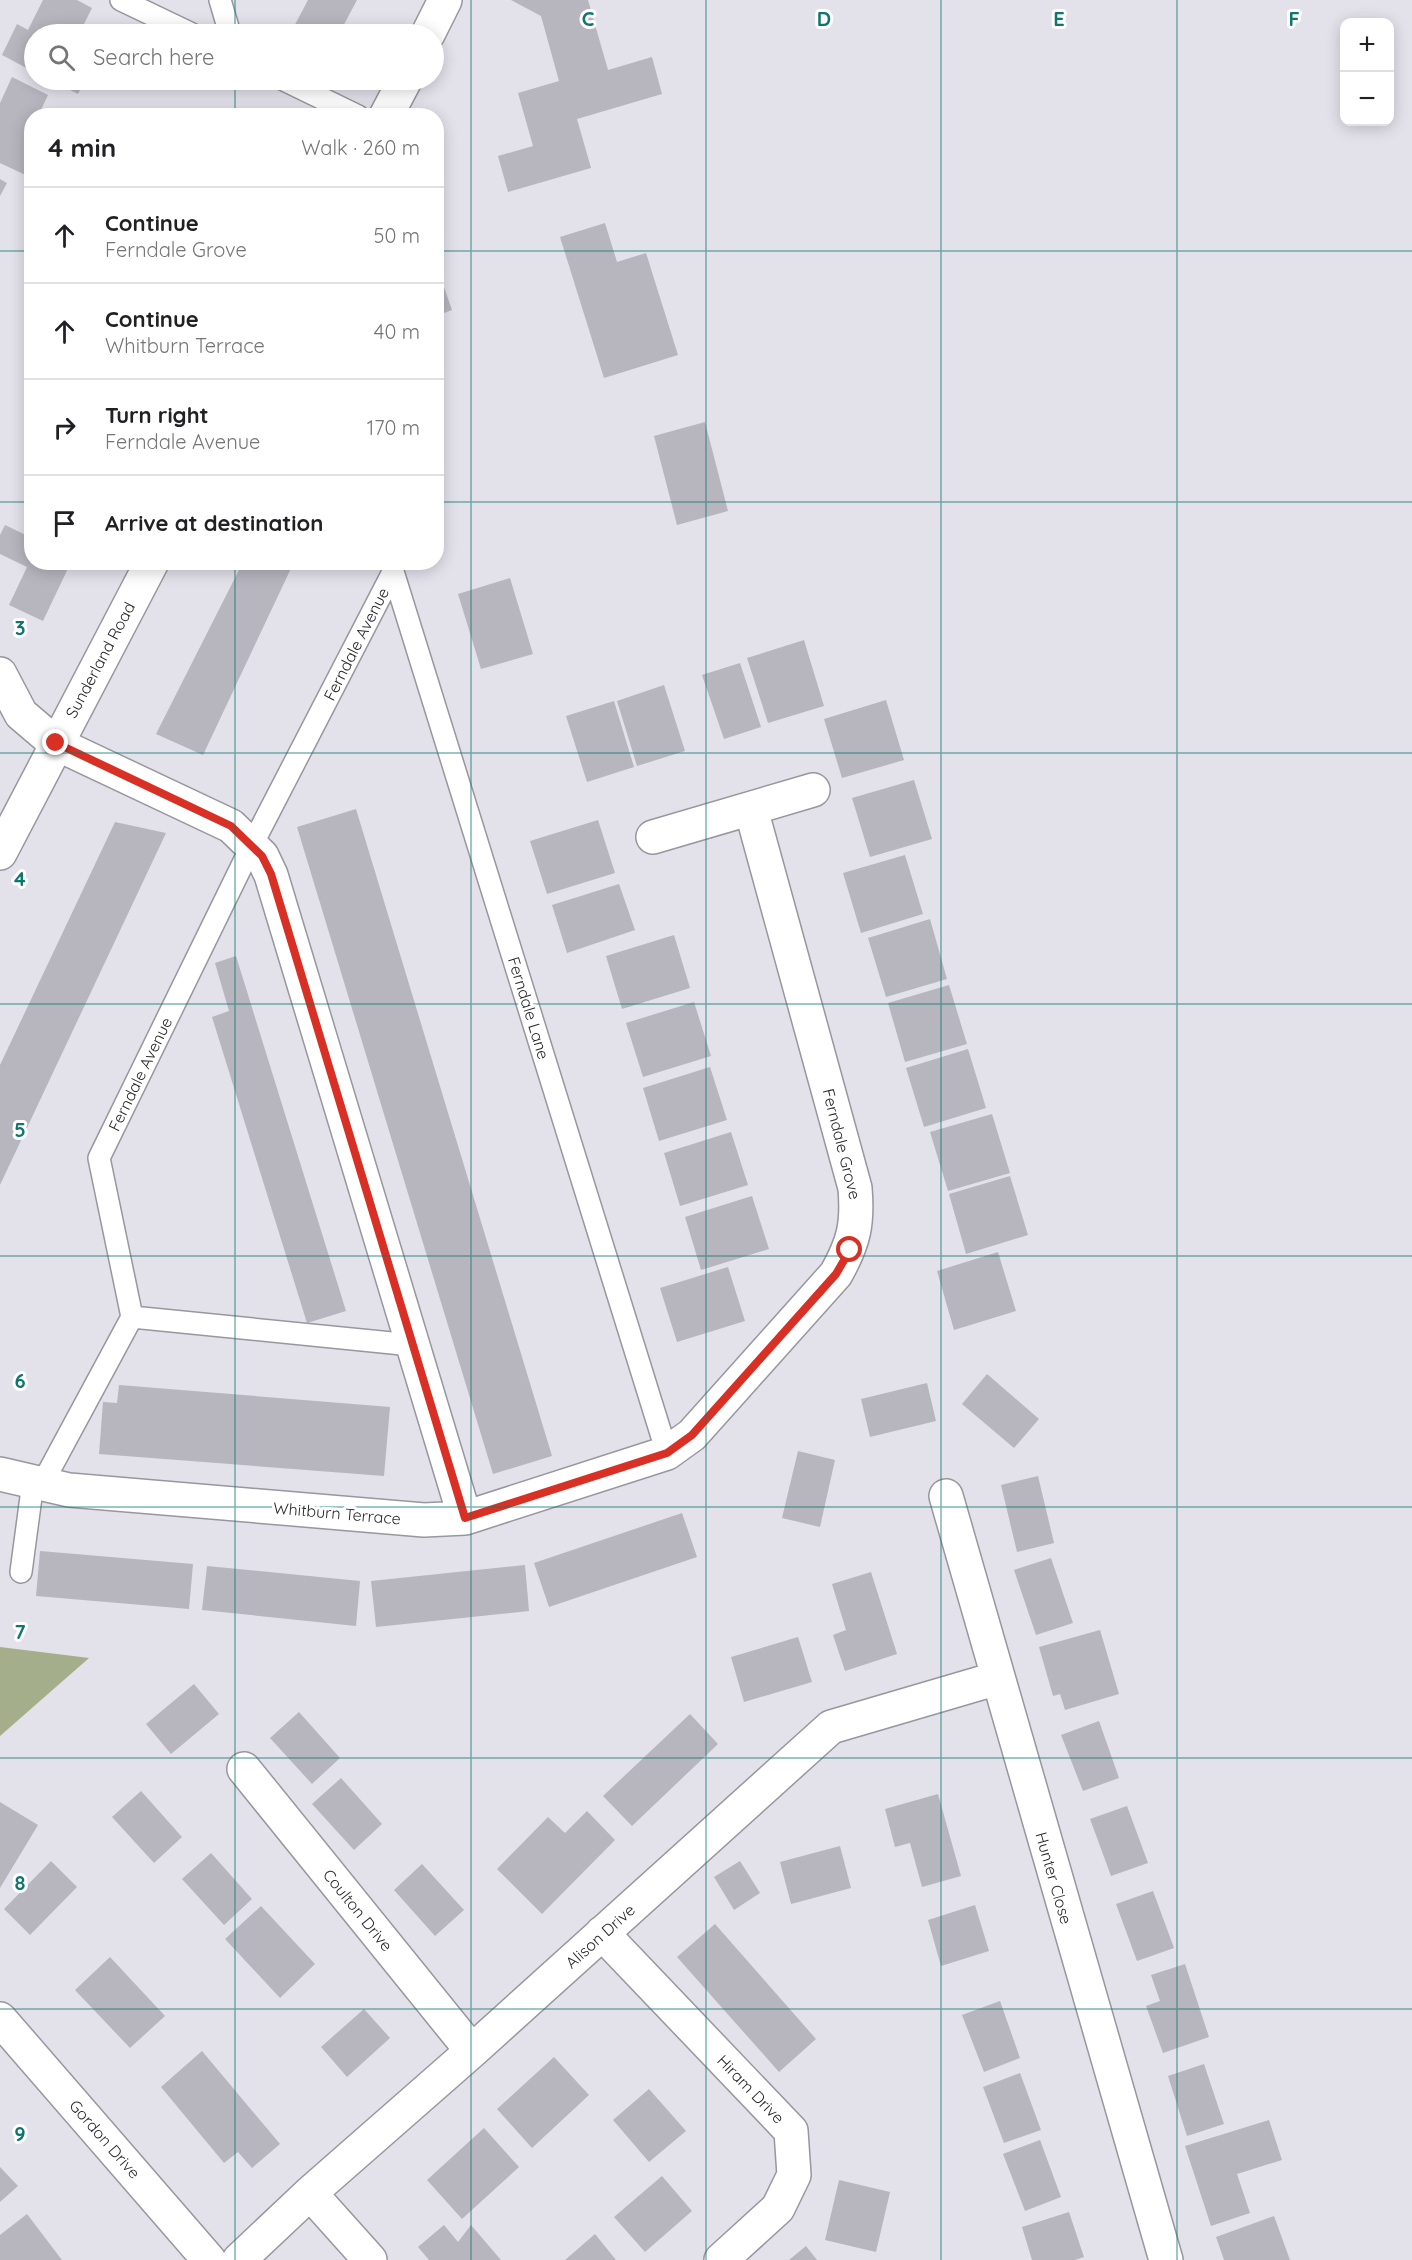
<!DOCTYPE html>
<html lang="en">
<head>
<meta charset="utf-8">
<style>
	body { margin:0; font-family:Quicksand,sans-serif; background:#f2f2f2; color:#202124 }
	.controls { position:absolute; right:18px; top:18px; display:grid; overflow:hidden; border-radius:12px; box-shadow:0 3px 15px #0003 }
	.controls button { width:54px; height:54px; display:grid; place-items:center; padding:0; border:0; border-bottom:2px solid #e0e0e0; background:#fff; color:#202124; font:30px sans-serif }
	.stop { position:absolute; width:18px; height:18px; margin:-14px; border:4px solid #d93025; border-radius:50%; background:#fff }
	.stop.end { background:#d93025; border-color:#fff; box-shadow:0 2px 6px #0008 }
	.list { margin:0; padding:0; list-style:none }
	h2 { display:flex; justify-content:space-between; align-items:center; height:78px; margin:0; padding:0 24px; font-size:26px }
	h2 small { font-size:20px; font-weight:400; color:#757577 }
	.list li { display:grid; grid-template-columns:39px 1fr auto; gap:18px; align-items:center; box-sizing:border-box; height:96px; padding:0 24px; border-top:2px solid #e0e0e0 }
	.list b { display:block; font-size:22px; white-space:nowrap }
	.list p { margin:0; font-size:20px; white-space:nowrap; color:#757577 }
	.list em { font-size:20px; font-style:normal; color:#757577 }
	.icon { flex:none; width:33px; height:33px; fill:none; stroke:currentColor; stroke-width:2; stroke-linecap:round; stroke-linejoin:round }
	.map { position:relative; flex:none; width:1412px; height:2260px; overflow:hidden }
	.search { position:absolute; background:#fff; box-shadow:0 3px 15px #0003; left:24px; top:24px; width:420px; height:66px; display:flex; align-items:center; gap:15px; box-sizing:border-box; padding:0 21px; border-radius:33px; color:#757577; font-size:22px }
	.panel { position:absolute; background:#fff; box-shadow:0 3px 15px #0003; left:24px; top:108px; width:420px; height:462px; border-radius:24px }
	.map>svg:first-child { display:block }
</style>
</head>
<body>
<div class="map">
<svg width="1412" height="2260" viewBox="0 0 1412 2260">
	<rect width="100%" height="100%" fill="#e3e1ea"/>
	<path fill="#a4ae8a" d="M0 1647 89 1658 0 1736Z"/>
	<path fill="#b7b5be" d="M43 0H77L92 8 79 34H34V72L2 55 17 24 28 30Z
		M308 0H357L339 34H290Z
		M511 0H588L608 70 652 57 662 94 577 119 591 168 508 192 498 156 533 146 518 93 559 81 541 16Z
		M12 77 48 95 38 116H32V178L0 163V103Z
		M50 80H85L78 94Z
		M189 109 200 116H185Z
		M0 179 7 183 0 196Z
		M605 223 617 262 646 253 678 355 604 378 560 237Z
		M436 264 452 310 436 316Z
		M705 422 728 511 677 525 654 436Z
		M5 525 32 538V562H71L43 621 9 605 27 567 0 554V535Z
		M243 562H294L203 755 156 734Z
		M510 578 533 654 481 669 458 594Z
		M804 640 824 706 768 723 747 658Z
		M740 663 761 727 724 739 702 675Z
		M664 685 685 751 637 766 617 701Z
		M886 700 904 760 842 778 824 719Z
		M614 701 634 767 587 782 566 716Z
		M914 780 932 839 870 857 852 798Z
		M356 809 552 1456 493 1474 297 827Z
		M598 820 615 873 547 894 530 841Z
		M115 822 166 833 0 1185V1065Z
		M905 855 923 914 861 933 843 873Z
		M619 884 635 930 567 953 552 905Z
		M930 919 947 979 886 997 868 938Z
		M674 935 690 988 622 1009 606 956Z
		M236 956 346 1311 307 1323 212 1017 229 1011 215 963Z
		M949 985 967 1044 905 1062 888 1003Z
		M694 1002 711 1056 643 1077 626 1023Z
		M968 1049 986 1108 924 1127 906 1068Z
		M710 1067 727 1120 659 1141 643 1088Z
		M992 1114 1010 1173 948 1191 930 1132Z
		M731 1132 748 1185 680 1206 664 1153Z
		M1010 1176 1028 1235 966 1254 949 1194Z
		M752 1196 769 1249 701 1270 685 1217Z
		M998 1252 1016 1311 954 1330 937 1271Z
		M728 1267 745 1321 677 1342 660 1288Z
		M987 1374 1039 1419 1014 1448 962 1404Z
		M927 1383 936 1421 870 1437 861 1399Z
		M119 1385 390 1407 384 1476 99 1454 103 1402 117 1403Z
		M798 1451 835 1460 820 1527 782 1518Z
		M1038 1476 1054 1543 1017 1552 1001 1485Z
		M682 1513 697 1557 549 1607 534 1563Z
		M40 1551 193 1564 189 1609 36 1596Z
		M1051 1558 1073 1623 1036 1635 1014 1570Z
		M525 1565 529 1611 376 1627 371 1581Z
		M207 1566 360 1581 356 1626 202 1610Z
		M871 1572 897 1654 845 1671 833 1635 846 1630 832 1584Z
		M1100 1630 1119 1694 1065 1710 1060 1694 1053 1696 1039 1647Z
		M798 1637 812 1682 744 1702 731 1657Z
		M194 1684 219 1714 171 1754 146 1724Z
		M299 1712 340 1758 312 1784 270 1738Z
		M690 1714 718 1744 632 1826 603 1796Z
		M1099 1721 1119 1778 1083 1791 1061 1735Z
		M341 1778 382 1824 354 1850 312 1804Z
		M141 1791 182 1837 154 1863 112 1817Z
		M938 1794 961 1876 922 1887 910 1843 895 1847 885 1809Z
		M0 1802 38 1825 0 1888Z
		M1127 1806 1148 1863 1111 1876 1090 1819Z
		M587 1811 615 1840 542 1914 497 1869 548 1817 565 1833Z
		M840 1846 851 1888 791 1904 780 1862Z
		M211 1853 252 1899 224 1925 182 1879Z
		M51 1861 77 1887 30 1935 4 1909Z
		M740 1861 760 1893 734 1910 714 1877Z
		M422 1864 464 1910 435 1936 394 1890Z
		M1153 1891 1174 1948 1137 1961 1116 1904Z
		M975 1905 989 1951 941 1966 928 1920Z
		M261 1906 315 1964 280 1998 225 1939Z
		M715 1924 816 2039 779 2072 677 1957Z
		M110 1957 165 2016 130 2048 75 1990Z
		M1185 1964 1209 2037 1163 2053 1146 2006 1160 2001 1151 1975Z
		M1000 2001 1020 2058 984 2072 962 2015Z
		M364 2009 390 2038 347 2077 321 2047Z
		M202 2051 280 2144 252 2168 238 2152 224 2163 161 2087Z
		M554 2057 589 2095 532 2148 497 2109Z
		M1204 2064 1224 2124 1187 2136 1168 2076Z
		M1020 2073 1041 2130 1004 2143 983 2087Z
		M649 2089 686 2131 649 2162 613 2120Z
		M1269 2120 1282 2160 1237 2174 1250 2213 1211 2226 1185 2146Z
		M484 2128 519 2167 462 2219 427 2180Z
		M1040 2140 1061 2197 1025 2211 1003 2154Z
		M0 2167 18 2186 0 2202Z
		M662 2176 692 2211 645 2252 614 2217Z
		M839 2180 890 2192 876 2252 825 2240Z
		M1069 2212 1084 2257 1075 2260H1032L1022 2227Z
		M27 2214 62 2260H0V2235Z
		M1274 2216 1290 2260H1224L1216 2237Z
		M444 2225 458 2242 471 2225 501 2260H429L418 2247Z
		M595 2234 616 2260H565Z
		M806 2246 817 2260H789Z"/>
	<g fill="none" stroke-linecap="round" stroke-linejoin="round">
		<defs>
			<path id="lane" d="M121 0 192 34
				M220 0 230 34
				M284 80 358 116
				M391 565 667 1453
				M132 1317 412 1345
				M42 1484 132 1317 99 1158 252 845 393 572
				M21 1572 33 1482"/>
			<path id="street" d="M0 674 21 714 55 743 231 826 262 856 271 875 465 1518
				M653 837 813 790
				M0 1474 69 1490 424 1520 465 1518 667 1453 692 1435 836 1274C854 1242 858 1224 855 1188L751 809
				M946 1496 1166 2260
				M244 1769 472 2051
				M602 1933 791 2131 794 2175 778 2208 721 2260
				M0 2019 209 2260
				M310 2193 370 2260
				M239 2260 310 2193 472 2051 831 1727 998 1678"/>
			<path id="primary" d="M428 34 445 0
				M386 116 405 80
				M0 853 152 562"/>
		</defs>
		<use href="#lane" stroke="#98969e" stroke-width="24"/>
		<use href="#street" stroke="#98969e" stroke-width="36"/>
		<use href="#primary" stroke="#98969e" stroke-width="36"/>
		<use href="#lane" stroke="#fff" stroke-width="21"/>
		<use href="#street" stroke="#fff" stroke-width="33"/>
		<use href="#primary" stroke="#fff" stroke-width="33"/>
	</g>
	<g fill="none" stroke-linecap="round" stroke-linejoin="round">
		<path stroke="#d93025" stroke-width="8" d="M56 743 231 826 262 856 271 874 465 1518 667 1453 692 1435 836 1274 850 1250"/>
	</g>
	<path fill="none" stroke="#0f766e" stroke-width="1.5" stroke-opacity="0.55" d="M235 0V34M471 0V2260M706 0V2260M941 0V2260M1177 0V2260M235 80V116M0 251H32M436 251H1412M0 502H32M436 502H1412M235 562V2260M0 753H1412M0 1004H1412M0 1256H1412M0 1507H1412M0 1758H1412M0 2009H1412"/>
	<g text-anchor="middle" stroke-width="6" stroke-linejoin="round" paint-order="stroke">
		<g font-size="16" fill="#29282c" stroke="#fff">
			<text transform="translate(356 644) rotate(-63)" y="6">Ferndale Avenue</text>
			<text transform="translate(100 660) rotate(-62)" y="6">Sunderland Road</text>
			<text transform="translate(529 1008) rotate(73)" y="6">Ferndale Lane</text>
			<text transform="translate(140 1074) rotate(-64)" y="6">Ferndale Avenue</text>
			<text transform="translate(842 1144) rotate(76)" y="6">Ferndale Grove</text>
			<text transform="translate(337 1513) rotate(5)" y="6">Whitburn Terrace</text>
			<text transform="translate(1054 1878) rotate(74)" y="6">Hunter Close</text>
			<text transform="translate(358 1910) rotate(51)" y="6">Coulton Drive</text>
			<text transform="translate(600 1936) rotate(-42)" y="6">Alison Drive</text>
			<text transform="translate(751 2089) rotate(46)" y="6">Hiram Drive</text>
			<text transform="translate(105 2139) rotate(49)" y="6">Gordon Drive</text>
		</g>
	</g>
	<g font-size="20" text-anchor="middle" font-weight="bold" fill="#0f766e" stroke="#fff" stroke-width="6" stroke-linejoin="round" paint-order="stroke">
		<text x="588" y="26">C</text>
		<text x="824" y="26">D</text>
		<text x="1059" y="26">E</text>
		<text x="1294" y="26">F</text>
		<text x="20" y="635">3</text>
		<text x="20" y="886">4</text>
		<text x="20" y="1137">5</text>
		<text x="20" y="1388">6</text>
		<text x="20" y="1639">7</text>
		<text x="20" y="1890">8</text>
		<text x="20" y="2141">9</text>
	</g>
</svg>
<div class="controls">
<button>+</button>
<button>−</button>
</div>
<div class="stop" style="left:850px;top:1250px"></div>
<div class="stop end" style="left:56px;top:743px"></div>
<div class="search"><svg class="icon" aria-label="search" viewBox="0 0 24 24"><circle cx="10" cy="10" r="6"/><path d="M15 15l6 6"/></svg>Search here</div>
<section class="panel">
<h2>4 min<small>Walk · 260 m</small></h2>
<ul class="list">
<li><svg class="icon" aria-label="ahead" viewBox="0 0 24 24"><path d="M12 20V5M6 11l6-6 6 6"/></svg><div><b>Continue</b><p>Ferndale Grove</p></div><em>50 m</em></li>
<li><svg class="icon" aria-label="ahead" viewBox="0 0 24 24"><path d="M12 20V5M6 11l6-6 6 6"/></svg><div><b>Continue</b><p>Whitburn Terrace</p></div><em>40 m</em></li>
<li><svg class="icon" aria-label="right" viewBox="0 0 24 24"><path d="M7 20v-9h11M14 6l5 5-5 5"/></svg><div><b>Turn right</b><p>Ferndale Avenue</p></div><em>170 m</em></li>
<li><svg class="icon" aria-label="arrive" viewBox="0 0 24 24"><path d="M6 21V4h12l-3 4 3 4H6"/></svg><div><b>Arrive at destination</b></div></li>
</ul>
</section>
</div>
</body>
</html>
